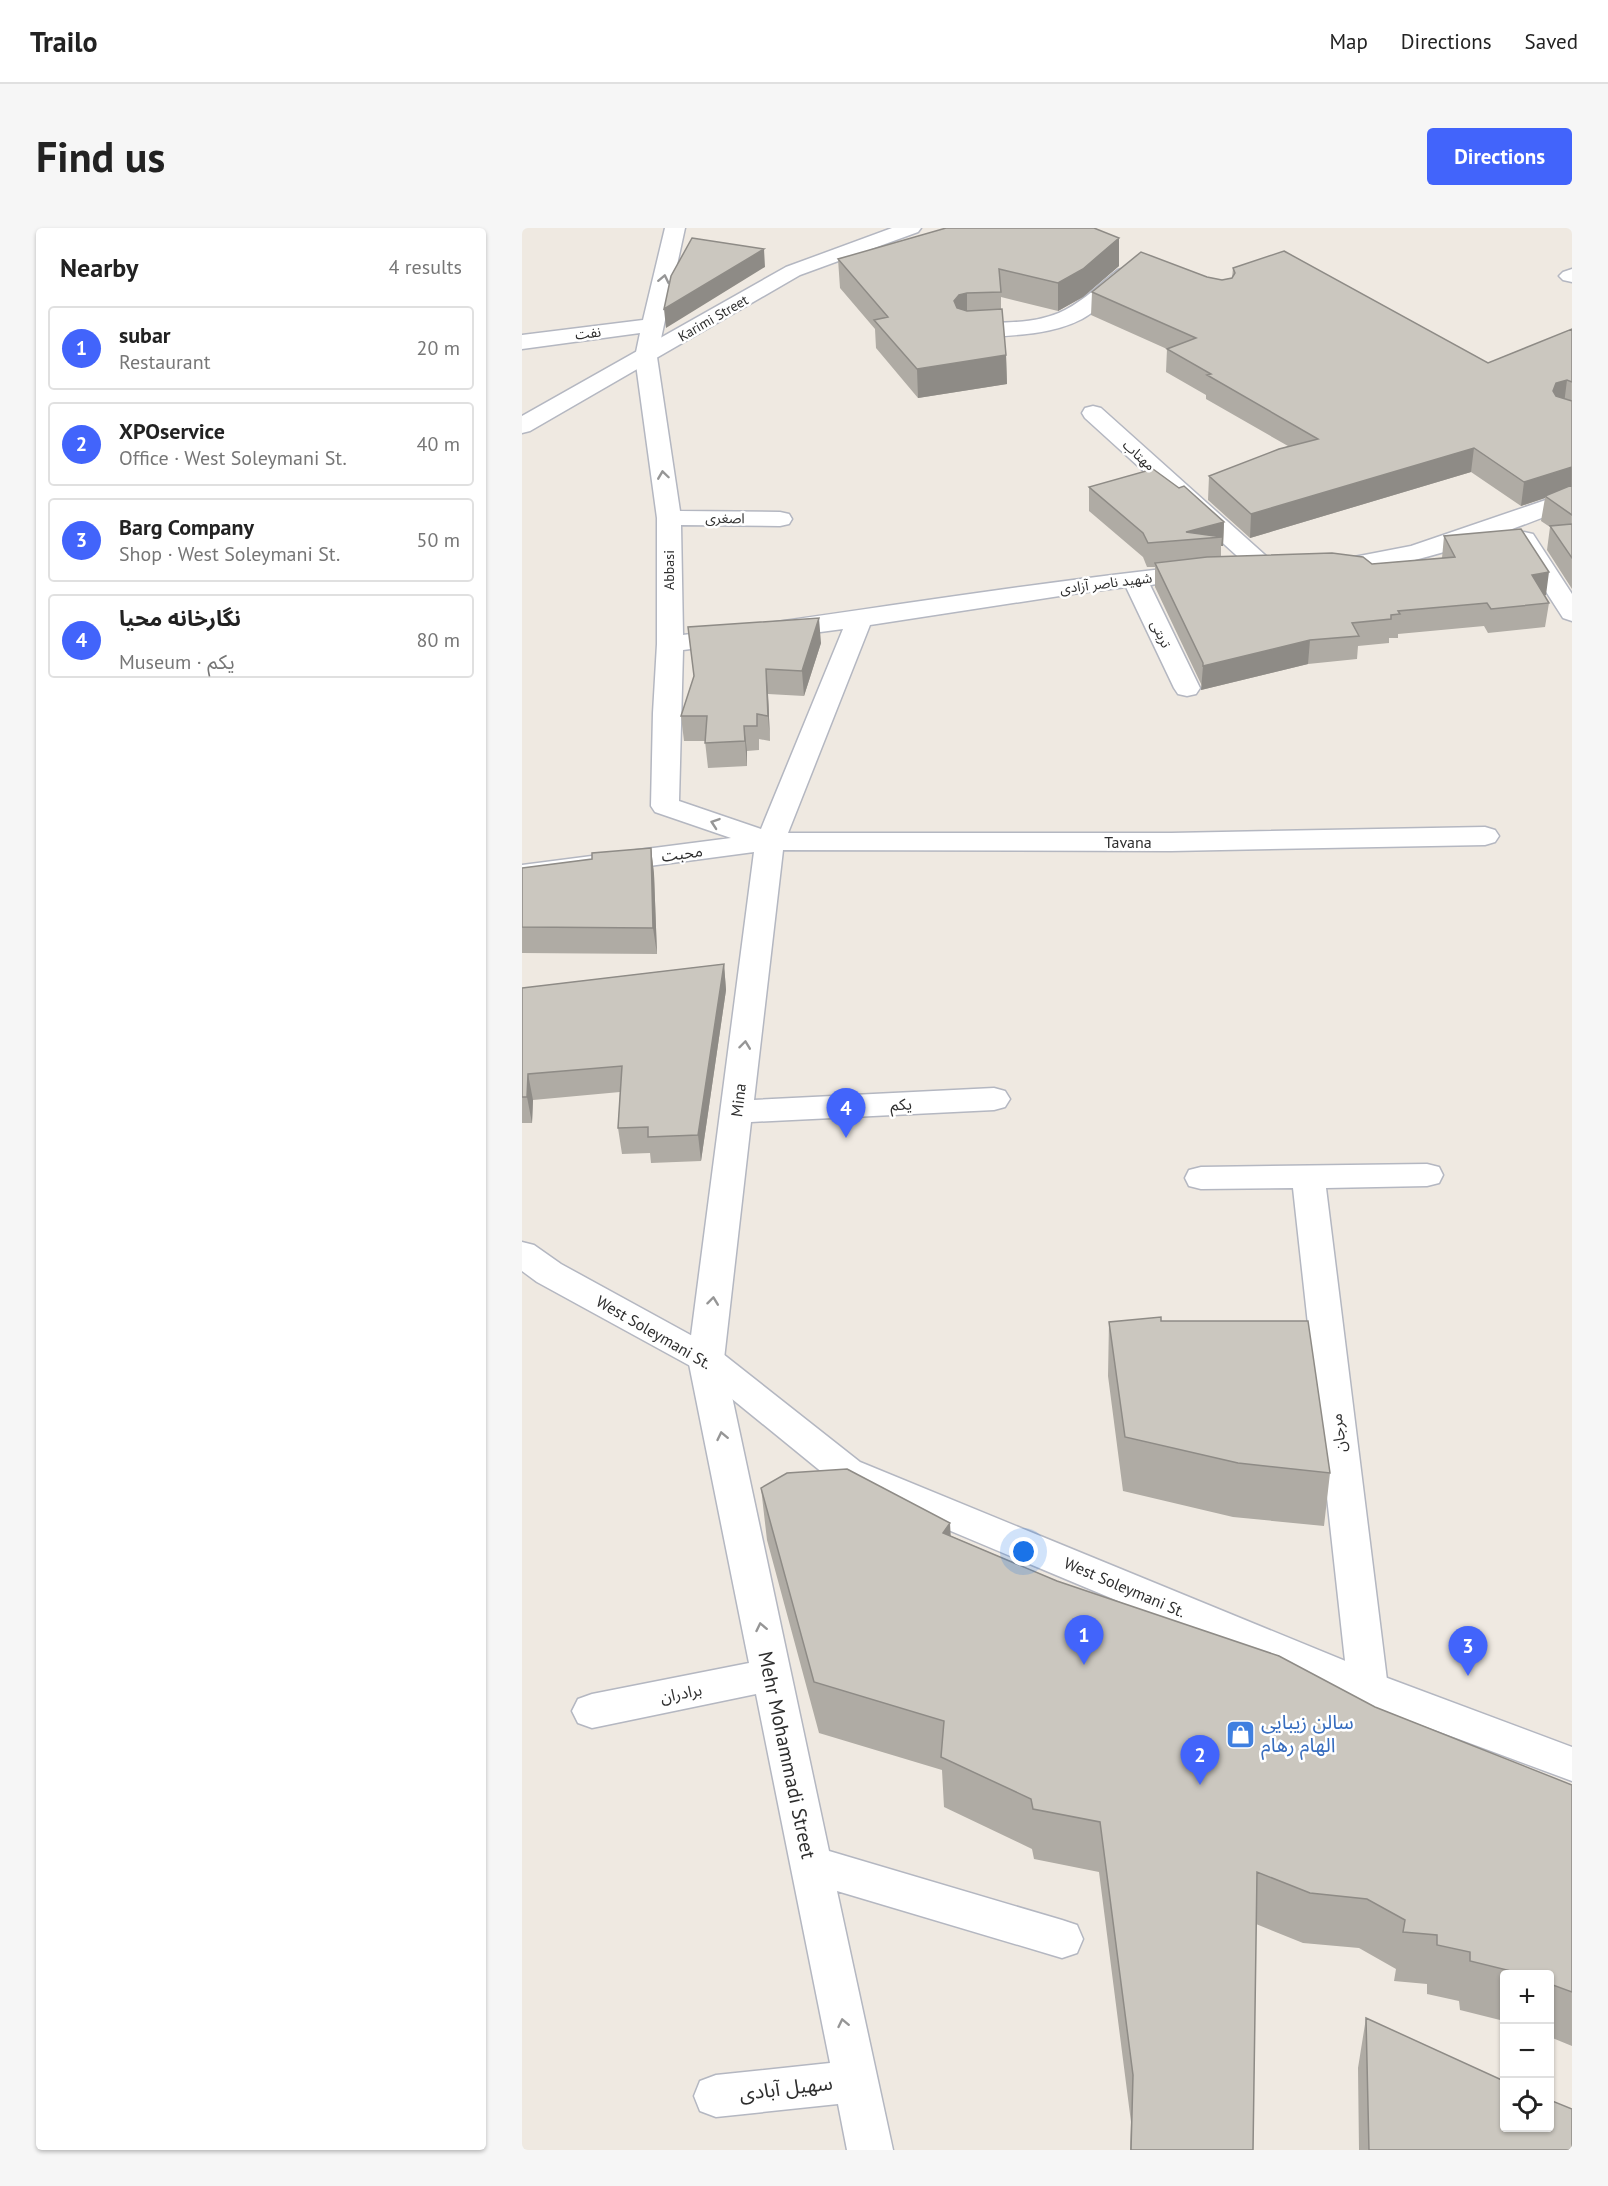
<!DOCTYPE html>
<html lang="en">
<head>
<meta charset="utf-8">
<style>
	body { margin:0; font-family:"PT Sans","Noto Sans Arabic",sans-serif; background:#f6f6f6; color:#222 }
	.controls { position:absolute; right:18px; bottom:18px; display:grid; overflow:hidden; border-radius:6px; box-shadow:0 2px 4px #0004 }
	.controls button { width:54px; height:54px; display:grid; place-items:center; padding:0; border:0; border-bottom:2px solid #e0e0e0; background:#fff; color:#222; font:30px sans-serif }
	.you { position:absolute; left:502px; top:1324px; width:21px; height:21px; margin:-15px; border:4px solid #fff; border-radius:50%; background:#1a73e8; box-shadow:0 0 0 9px #1a73e833 }
	.badge { display:grid; place-items:center; width:39px; height:39px; border-radius:50%; background:#4264fb; color:#fff; font-size:20px; font-weight:700 }
	.pin { position:absolute; translate:-50% -50px; filter:drop-shadow(0 2px 3px #0008) }
	.pin::after { content:''; position:absolute; top:32px; width:21px; height:18px; background:inherit; clip-path:polygon(0 0,100% 0,50% 100%) }
	.list { margin:0; padding:0; list-style:none }
	h2 { display:flex; justify-content:space-between; align-items:center; height:78px; margin:0; padding:0 24px; font-size:26px }
	h2 small { font-size:20px; font-weight:400; color:#767676 }
	.list li { display:grid; grid-template-columns:39px 1fr auto; gap:18px; align-items:center; box-sizing:border-box; height:84px; margin:0 12px 12px; padding:0 12px; border:2px solid #e0e0e0; border-radius:6px }
	.list b { display:block; font-size:22px; white-space:nowrap }
	.list p { margin:0; font-size:20px; white-space:nowrap; color:#767676 }
	.list em { font-size:20px; font-style:normal; color:#767676 }
	.icon { flex:none; width:33px; height:33px; fill:none; stroke:currentColor; stroke-width:2; stroke-linecap:round; stroke-linejoin:round }
	.map { position:relative; flex:none; width:1050px; height:1922px; overflow:hidden; border-radius:6px }
	header { display:flex; align-items:center; gap:36px; box-sizing:border-box; height:84px; padding:0 30px; background:#fff; border-bottom:2px solid #e0e0e0 }
	header strong { font-size:28px }
	nav { display:flex; gap:33px; margin-inline-start:auto; font-size:21px }
	.intro { display:flex; align-items:center; justify-content:space-between; box-sizing:border-box; height:144px; padding:0 36px }
	h1 { margin:0; font-size:42px }
	.button { padding:15px 27px; border-radius:6px; background:#4264fb; color:#fff; font-size:21px; font-weight:700 }
	main { display:flex; gap:36px; padding:0 36px }
	aside { flex:1; background:#fff; border-radius:6px; box-shadow:0 2px 4px #0004 }
	.map>svg:first-child { display:block }
</style>
</head>
<body>
<header>
<strong>Trailo</strong>
<nav><a>Map</a><a>Directions</a><a>Saved</a></nav>
</header>
<div class="intro"><h1>Find us</h1><a class="button">Directions</a></div>
<main>
<aside>
<h2>Nearby<small>4 results</small></h2>
<ul class="list">
<li><span class="badge">1</span><div><b>subar</b><p>Restaurant</p></div><em>20 m</em></li>
<li><span class="badge">2</span><div><b>XPOservice</b><p>Office · West Soleymani St.</p></div><em>40 m</em></li>
<li><span class="badge">3</span><div><b>Barg Company</b><p>Shop · West Soleymani St.</p></div><em>50 m</em></li>
<li><span class="badge">4</span><div><b>نگارخانه محیا</b><p>Museum · یکم</p></div><em>80 m</em></li>
</ul>
</aside>
<div class="map">
<svg width="1050" height="1922" viewBox="0 0 1050 1922">
	<rect width="100%" height="100%" fill="#efe9e1"/>
	<g fill="none" stroke-linecap="round" stroke-linejoin="round">
		<defs>
			<path id="minor" d="M143 0H163L135 129 158 283 258 284 267 286 270 291 267 296 258 298 159 297 161 407C333 384 505 355 678 337L687 339 690 344 687 349 628 357 678 460 674 466 665 468 656 466 652 460 604 359 557 365 348 397 266 605H649L963 599 973 602 977 608 973 614 963 617 649 623 261 622 232 872 472 860 483 863 488 871 483 879 472 882 229 894 202 1131 307 1623 540 1692 555 1697 561 1711 555 1725 540 1730 315 1663 371 1922H325L316 1876 194 1889 178 1883 172 1868 178 1853 194 1847 308 1835 234 1466 70 1500 56 1495 50 1483 56 1471 70 1466 227 1435 166 1131 232 624 0 655V637L209 610 133 584 129 578 131 485 135 416V290L113 129 118 105 0 121V107L121 92ZM321 401 239 601 157 573 161 422Z
				M603 40 610 42 614 46 610 50C594 64 579 80 560 91 525 109 484 107 446 110L438 108 435 103 438 98 446 96C478 94 514 97 543 82 563 72 579 55 596 42Z
				M1050 41V54L1041 52 1037 48 1041 44Z
				M571 178 579 180 753 336 756 341 753 346 744 348 735 346 563 190 560 185 563 180Z
				M1050 263V278C984 304 917 330 847 342 830 345 810 349 792 344L789 339 792 334 832 329 889 318Z
				M1002 304 1011 306 1050 366V393L1041 390 990 311 993 306Z
				M905 936 917 939 921 947 917 955 905 958 804 960 866 1460 860 1472 846 1476 832 1472 826 1460 771 960 679 961 667 958 663 950 667 942 679 939Z"/>
			<path id="secondary" d="M370 0H399L396 4 278 47 8 203 0 205V188L264 39Z
				M0 1014 12 1017 39 1036 196 1122 338 1234 860 1448 1050 1519V1553L832 1472 312 1254 172 1140 15 1054 0 1043Z"/>
		</defs>
		<use href="#minor" stroke="#b4b7c1" stroke-width="3"/>
		<use href="#secondary" stroke="#b4b7c1" stroke-width="3"/>
		<use href="#minor" fill="#fff" fill-rule="evenodd"/>
		<use href="#secondary" fill="#fff" fill-rule="evenodd"/>
	</g>
	<path fill="#afaba4" d="M316 31 597 38 561 69 536 83 479 69V82L484 127 485 156 396 170 354 120 353 101 318 60Z
		M711 40 966 135 1050 101V361L1025 322 1028 299 1019 293 1023 270 999 278 949 244 728 310 686 272 687 248 766 218 684 171V167L644 144 645 121 569 87 570 64 685 49 700 52 710 50Z
		M567 259 702 294 701 318H699V329L850 336 920 330 922 308 1024 367 1022 368 1027 375 1023 399 966 405 962 398 876 406V410H867V415L836 418 835 431 786 436 679 462 680 458 633 359V339H625L621 329 567 283Z
		M166 399 299 415 282 468 246 466 248 513 237 511V522L225 523V538L186 540 183 513H162L159 488 172 449Z
		M129 620 132 646 135 726 0 725V640L70 631Z
		M202 736 204 762 179 933 129 935 128 925 100 926 96 900 98 864 11 872 10 895H0V760Z
		M639 1093 808 1245 802 1298 711 1289 601 1263 586 1148 587 1094Z
		M239 1260 429 1308 535 1353 1050 1557V1818L1028 1809V1746H982V1793L938 1782 937 1773 905 1766V1756L872 1753 874 1741 837 1720 781 1715 734 1696 731 1922H608L609 1894 577 1644 512 1631 510 1621 422 1579 420 1542 297 1505 245 1312Z
		M844 1790 982 1899 1050 1922H837L836 1840Z"/>
	<path fill="#8e8b86" d="M597 10V38L561 69 536 83V55Z
		M242 21 243 39 144 100 142 81Z
		M445 65V94L437 96 432 73 437 67Z
		M484 127 485 156 396 170 395 141Z
		M1045 152 1042 176 1031 179V163L1034 155Z
		M952 220 949 244 728 310 729 286Z
		M1050 239V262L1023 268V270L999 278 1002 254Z
		M702 294 701 318H699L700 309 664 304Z
		M1027 344 1024 367 1006 371 1010 347Z
		M297 390 299 415 282 468 280 443Z
		M788 412 786 436 679 462 681 438Z
		M244 441 246 466 248 513 246 488Z
		M222 498 225 523V538L223 513Z
		M129 620 132 646 135 726 131 700Z
		M202 736 204 762 179 933 176 907Z
		M6 846 11 872 10 895 5 869Z
		M428 1295 431 1347 421 1305Z"/>
	<path fill="#cbc7bf" stroke="#8e8b86" stroke-width="1.5" d="M424 0H572L597 10 561 41 536 55 477 41 479 64 445 65 437 67 432 73 435 80 445 83 480 81 484 127 395 141 352 92 366 89 316 31Z
		M170 10 242 21 142 81 149 48Z
		M762 23 966 135 1050 101V154L1045 152 1034 155 1031 163 1034 168 1050 173V239L1002 254 952 220 729 286 687 248 757 221 796 211 685 147 689 146 645 121 674 110 570 64 619 24 685 49 700 52 710 50 713 45 711 40Z
		M631 241 657 260 662 258 702 294 664 304 700 309 626 315 621 305 567 259Z
		M1050 257V287L1023 268Z
		M1050 296V330L1028 298Z
		M999 301 1027 344 1010 347 1027 375 969 381 965 375 876 383 878 386 869 387V391L830 395 837 408 788 412 681 438V435L633 335 685 329 810 325 841 329 850 336 933 329 922 308Z
		M297 390 280 443 244 441 246 488 235 486V498H222L223 513 183 515 185 488H159L172 448 166 399Z
		M129 620 131 700 0 699V640L70 631V625Z
		M202 736 176 907 126 909V899L96 900 100 838 6 846 5 869H0V760Z
		M639 1089V1093H786L808 1245 716 1235 603 1209 587 1094Z
		M325 1241 428 1295 421 1305 535 1353 757 1428 853 1479 1050 1557V1764L1028 1756V1746H1001L948 1733V1724L915 1717V1707L881 1704 883 1692 845 1671 788 1665 735 1644 731 1922H609L611 1847 578 1594 511 1581 509 1571 419 1529 422 1493 292 1454 239 1260 265 1245Z
		M844 1790 982 1853V1899H1028V1872L1050 1881V1922H847Z"/>
	<defs><path id="oneway-chevron" d="M-2-3.5L2.5 0L-2 3.5" fill="none" stroke-width="1.6" stroke-linecap="round" stroke-linejoin="round" transform="scale(1.5)"/></defs>
	<g stroke="#969696">
		<use href="#oneway-chevron" transform="translate(142 51) rotate(-78)"/>
		<use href="#oneway-chevron" transform="translate(141 247) rotate(-98)"/>
		<use href="#oneway-chevron" transform="translate(193 595) rotate(-161)"/>
		<use href="#oneway-chevron" transform="translate(223 817) rotate(-83)"/>
		<use href="#oneway-chevron" transform="translate(191 1073) rotate(-83)"/>
		<use href="#oneway-chevron" transform="translate(200 1208) rotate(-102)"/>
		<use href="#oneway-chevron" transform="translate(239 1399) rotate(-102)"/>
		<use href="#oneway-chevron" transform="translate(321 1795) rotate(-102)"/>
	</g>
	<defs>
		<symbol id="shop-square" viewBox="-11 -11 22 22"><rect x="-9" y="-9" width="18" height="18" rx="4" fill="#3f7fe0" stroke="#fff"/><path d="M-5-2.5h2.3a2.7 3.5 0 0 1 5.4 0H5L5.5 6h-11ZM-1.5-2.5h3a1.5 2.3 0 0 0-3 0Z" fill="#fff"/></symbol>
	</defs>
	<g fill-rule="evenodd">
		<use href="#shop-square" x="702" y="1490" width="33" height="33"/>
	</g>
	<g text-anchor="middle" stroke-width="5" stroke-linejoin="round" paint-order="stroke">
		<g font-size="14" fill="#2e2e2e" stroke="#fff">
			<text transform="translate(191 90) rotate(-30)" y="5">Karimi Street</text>
			<text transform="translate(66 105) rotate(-7)" y="5">نفت</text>
			<text transform="translate(617 227) rotate(42)" y="5">مهتاب</text>
			<text transform="translate(203 290) rotate(1)" y="5">اصغری</text>
			<text transform="translate(147 342) rotate(-90)" y="5">Abbasi</text>
			<text transform="translate(584 355) rotate(-7)" y="5">شهید ناصر آزادی</text>
			<text transform="translate(639 406) rotate(64)" y="5">تربتی</text>
		</g>
		<g font-size="16" fill="#2e2e2e" stroke="#fff">
			<text x="606" y="620">Tavana</text>
			<text transform="translate(160 625) rotate(-8)" y="6">محبت</text>
			<text transform="translate(216 872) rotate(-83)" y="6">Mina</text>
			<text transform="translate(379 876) rotate(-3)" y="6">یکم</text>
			<text transform="translate(132 1104) rotate(30)" y="6">West Soleymani St.</text>
			<text transform="translate(816 1205) rotate(-97)" y="6">مرجان</text>
			<text transform="translate(603 1359) rotate(23)" y="6">West Soleymani St.</text>
			<text transform="translate(159 1465) rotate(-11)" y="6">برادران</text>
		</g>
		<g font-size="20" fill="#366cbe" stroke="#fff" text-anchor="start">
			<text x="739" y="1501">سالن زیبایی<tspan x="739" dy="23">الهام رهام</tspan></text>
		</g>
		<g font-size="20" fill="#2e2e2e" stroke="#fff">
			<text transform="translate(265 1527) rotate(78)" y="7">Mehr Mohammadi Street</text>
			<text transform="translate(264 1860) rotate(-7)" y="7">سهیل آبادی</text>
		</g>
	</g>
</svg>
<div class="controls">
<button>+</button>
<button>−</button>
<button><svg class="icon" aria-label="locate" viewBox="0 0 24 24"><circle cx="12" cy="12" r="6"/><path d="M12 2v4M12 18v4M2 12h4M18 12h4"/></svg></button>
</div>
<div class="you"></div>
<div class="pin badge" style="left:562px;top:1437px">1</div>
<div class="pin badge" style="left:678px;top:1557px">2</div>
<div class="pin badge" style="left:946px;top:1448px">3</div>
<div class="pin badge" style="left:324px;top:910px">4</div>
</div>
</main>
</body>
</html>
